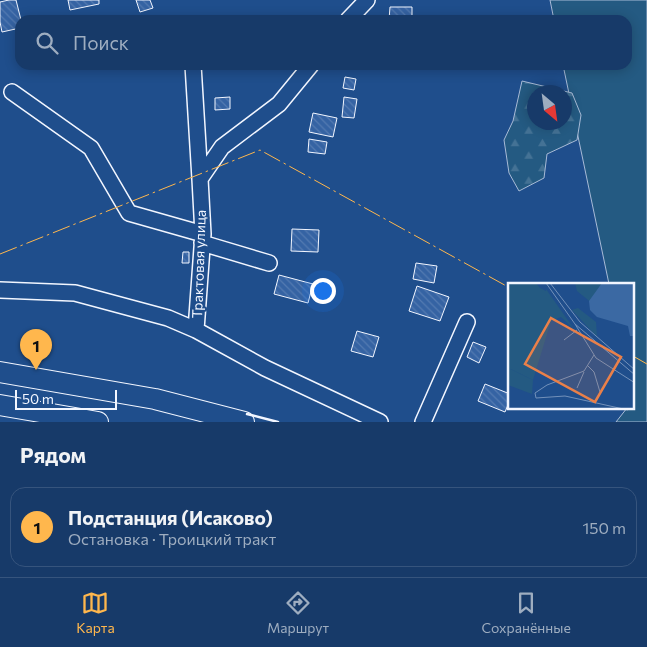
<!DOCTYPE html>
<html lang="ru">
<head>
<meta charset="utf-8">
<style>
	body { margin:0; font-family:Commissioner,sans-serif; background:#244571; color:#f1f3f6 }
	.compass { position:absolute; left:527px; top:85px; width:45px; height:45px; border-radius:50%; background:#173a69; box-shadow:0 2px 12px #0003; rotate:151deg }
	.scale { position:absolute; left:15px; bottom:12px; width:102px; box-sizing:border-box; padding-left:5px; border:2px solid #f2f6ff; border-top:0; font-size:14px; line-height:18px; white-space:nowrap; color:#f2f6ff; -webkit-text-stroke:4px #1f4e8c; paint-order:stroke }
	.you { position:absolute; left:322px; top:290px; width:18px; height:18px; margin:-12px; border:4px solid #fff; border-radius:50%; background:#1a73e8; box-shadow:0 0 0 8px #1a73e833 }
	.badge { display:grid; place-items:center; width:32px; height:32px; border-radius:50%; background:#ffb74d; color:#111; font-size:16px; font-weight:700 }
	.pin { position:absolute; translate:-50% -41px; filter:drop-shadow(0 1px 2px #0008) }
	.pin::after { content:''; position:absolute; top:26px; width:18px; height:15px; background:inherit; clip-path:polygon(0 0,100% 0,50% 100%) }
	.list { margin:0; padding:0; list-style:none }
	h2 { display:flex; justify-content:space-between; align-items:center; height:65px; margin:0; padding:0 20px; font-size:21px }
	h2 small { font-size:16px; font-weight:400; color:#9eadc0 }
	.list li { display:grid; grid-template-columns:32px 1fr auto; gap:15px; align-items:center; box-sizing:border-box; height:80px; margin:0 10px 10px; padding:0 10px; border:1px solid #36547d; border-radius:15px }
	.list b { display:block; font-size:19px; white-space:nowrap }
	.list p { margin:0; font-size:16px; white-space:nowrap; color:#9eadc0 }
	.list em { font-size:16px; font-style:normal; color:#9eadc0 }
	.icon { flex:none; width:28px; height:28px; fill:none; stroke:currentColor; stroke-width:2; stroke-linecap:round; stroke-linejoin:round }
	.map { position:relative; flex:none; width:647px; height:422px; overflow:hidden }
	.search { position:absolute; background:#173a69; box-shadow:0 2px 12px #0003; left:15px; right:15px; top:15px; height:55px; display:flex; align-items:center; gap:12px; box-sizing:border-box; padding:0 18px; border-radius:15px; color:#9eadc0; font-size:19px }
	.sheet { height:155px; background:#173a69 }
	nav { display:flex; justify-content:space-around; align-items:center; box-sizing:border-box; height:70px; border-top:1px solid #36547d; background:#173a69; font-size:14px; color:#9eadc0 }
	nav a { display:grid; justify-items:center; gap:2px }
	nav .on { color:#ffb74d }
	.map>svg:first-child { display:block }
</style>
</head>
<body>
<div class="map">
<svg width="647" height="422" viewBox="0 0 647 422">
	<defs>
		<pattern id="forest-firs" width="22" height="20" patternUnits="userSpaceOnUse" patternTransform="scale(1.25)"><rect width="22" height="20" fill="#245a82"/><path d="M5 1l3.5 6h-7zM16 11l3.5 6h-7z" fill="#447295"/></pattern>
		<pattern id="building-back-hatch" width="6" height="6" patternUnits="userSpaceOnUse" patternTransform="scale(1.25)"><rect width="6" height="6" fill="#3563a3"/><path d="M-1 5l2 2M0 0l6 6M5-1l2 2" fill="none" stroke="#537ab1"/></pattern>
	</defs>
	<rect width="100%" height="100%" fill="#1f4e8c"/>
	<path fill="#245a82" stroke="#a8bbd7" d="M550 0H647V422H616L627 408H633V284H609L563 65H627V20H554Z"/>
	<path fill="url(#forest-firs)" stroke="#a8bbd7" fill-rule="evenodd" d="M522 81 572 93 581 115 577 140 547 154 544 178 519 191 509 173 504 140 513 121ZM534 92H564V122H534Z"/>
	<path fill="url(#building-back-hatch)" stroke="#f2f6ff" d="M9 0H16L21 20 20 28 2 32 0 22V2Z
		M68 0H99V4L70 10Z
		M136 0H150L153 8 140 12Z
		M390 7H412V20H389Z
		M345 77 356 79 354 90 343 88Z
		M230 97V109L215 110V98Z
		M344 97 357 99 354 118 342 117Z
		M313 113 337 118 333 137 309 132Z
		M309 139 327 142 325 154 308 152Z
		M292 229 319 230 318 252 291 251Z
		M183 252H189V263H182Z
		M416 263 437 266 434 283 413 279Z
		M279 275 313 284 308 303 274 294Z
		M417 286 449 297 440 321 409 311Z
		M357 331 379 337 373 357 351 351Z
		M473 342 486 347 479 363 467 357Z
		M485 384 510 394V400L505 412 478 401Z"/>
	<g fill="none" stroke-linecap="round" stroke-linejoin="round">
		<defs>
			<path id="minor" d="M348 20 367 0
				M193 65 200 179
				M12 92 91 148 129 213 203 234
				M202 243 269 263
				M0 290 75 293 168 318 196 330 265 368 380 422
				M196 330 203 234 200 179 222 147 279 104 311 65
				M423 422 467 322"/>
			<path id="major" d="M0 372 155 399 244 422
				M0 405 98 422"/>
		</defs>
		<use href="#minor" stroke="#f2f6ff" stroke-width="18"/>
		<use href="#major" stroke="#f2f6ff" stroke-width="22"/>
		<use href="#minor" stroke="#1f4e8c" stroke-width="15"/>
		<use href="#major" stroke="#1f4e8c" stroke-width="20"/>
		<path stroke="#f2f6ff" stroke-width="2.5" d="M247 414 278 422"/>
		<path stroke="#ffb74d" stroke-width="1" stroke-dasharray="18 4 2.5 4" stroke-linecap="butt" d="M0 254 260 150 510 288
			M633 356 647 364"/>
	</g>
	<g text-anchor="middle" stroke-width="4" stroke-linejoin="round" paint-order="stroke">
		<g font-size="14" fill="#f2f6ff" stroke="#1f4e8c">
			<text transform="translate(199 264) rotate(-88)" y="5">Трактовая улица</text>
		</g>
	</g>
	<g transform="translate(508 283)">
		<rect width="126" height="126" fill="#1f4e8c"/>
		<path d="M0 0H28L32 5 38 8V6L66 46 53 34 43 38 25 97 0 85Z" fill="#245a82"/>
		<path d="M70 25 88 39 89 54 64 27ZM0 85 25 97 24 111 0 102Z" fill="#245a82"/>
		<path d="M67 0H97L85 21 69 8Z" fill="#245a82"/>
		<path d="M94 0H126V53H122L120 43 89 34 82 27 81 18Z" fill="#3b69a3"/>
		<path fill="none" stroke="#7391ba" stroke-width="1" d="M38 0 67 41 127 92M42 0 72 39 127 87M67 41 88 75 127 100M56 57 69 47M86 72 76 88 39 102 27 110 28 115 57 113 120 127M79 82 86 89 92 109M69 105 76 89"/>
		<path fill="#ea8049" fill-opacity="0.15" stroke="#ea8049" stroke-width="2.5" d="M43 35 113 74 87 119 17 81Z"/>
		<rect width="126" height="126" fill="none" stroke="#f2f6ff" stroke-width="2.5"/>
	</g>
</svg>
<svg class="compass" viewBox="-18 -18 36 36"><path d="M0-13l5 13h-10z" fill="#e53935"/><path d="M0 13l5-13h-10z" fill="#9eadc0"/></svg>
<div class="scale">50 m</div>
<div class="you"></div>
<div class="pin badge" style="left:36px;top:370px">1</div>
<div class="search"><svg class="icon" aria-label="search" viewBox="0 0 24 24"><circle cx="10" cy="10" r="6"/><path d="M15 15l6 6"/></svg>Поиск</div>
</div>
<section class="sheet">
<h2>Рядом<small></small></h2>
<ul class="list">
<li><span class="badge">1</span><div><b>Подстанция (Исаково)</b><p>Остановка · Троицкий тракт</p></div><em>150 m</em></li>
</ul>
</section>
<nav>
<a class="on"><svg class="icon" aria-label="map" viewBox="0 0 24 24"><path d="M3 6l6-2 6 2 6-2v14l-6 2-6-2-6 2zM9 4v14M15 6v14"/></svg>Карта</a>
<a><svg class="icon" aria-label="directions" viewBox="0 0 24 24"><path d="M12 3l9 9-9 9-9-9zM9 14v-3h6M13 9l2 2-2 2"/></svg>Маршрут</a>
<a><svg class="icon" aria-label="saved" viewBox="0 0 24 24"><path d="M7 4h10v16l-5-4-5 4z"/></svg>Сохранённые</a>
</nav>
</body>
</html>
